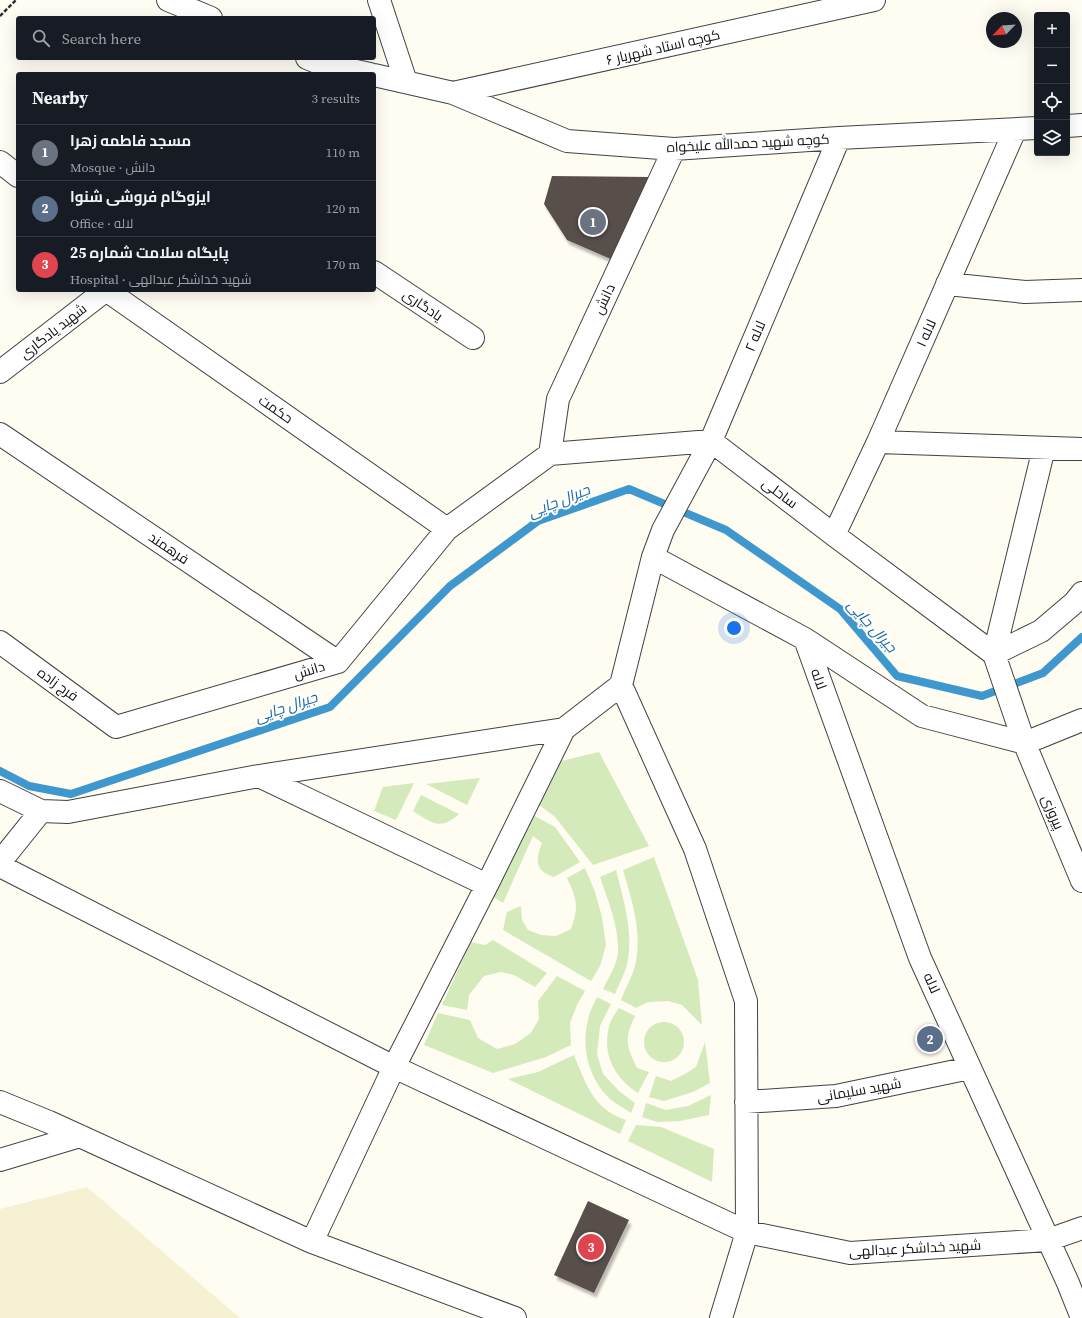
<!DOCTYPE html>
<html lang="en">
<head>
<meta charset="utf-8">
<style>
	body { margin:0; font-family:"Source Serif 4",Cairo,serif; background:#242831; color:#f1f3f6 }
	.controls { position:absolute; right:12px; top:12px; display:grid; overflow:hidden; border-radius:4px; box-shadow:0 4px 16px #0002 }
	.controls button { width:36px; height:36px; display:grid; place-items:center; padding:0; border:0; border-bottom:1px solid #363941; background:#171b24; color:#f1f3f6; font:20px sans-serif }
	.compass { position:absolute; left:986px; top:12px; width:36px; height:36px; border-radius:50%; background:#171b24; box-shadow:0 4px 16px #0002; rotate:245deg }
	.you { position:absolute; left:734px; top:628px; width:14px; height:14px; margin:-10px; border:3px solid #fff; border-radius:50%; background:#1a73e8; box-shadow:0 0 0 6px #1a73e833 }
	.badge { display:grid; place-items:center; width:26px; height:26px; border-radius:50%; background:#da979e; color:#fff; font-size:13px; font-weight:700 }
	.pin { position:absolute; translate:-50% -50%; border:2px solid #fff; box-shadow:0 1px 4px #0006 }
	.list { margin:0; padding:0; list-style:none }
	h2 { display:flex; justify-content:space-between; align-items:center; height:52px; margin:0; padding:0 16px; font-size:17px }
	h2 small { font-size:13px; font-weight:400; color:#9ea1a6 }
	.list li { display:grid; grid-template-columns:26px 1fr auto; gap:12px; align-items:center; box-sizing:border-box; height:56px; padding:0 16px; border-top:1px solid #363941 }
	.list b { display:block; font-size:15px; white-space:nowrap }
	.list p { margin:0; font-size:13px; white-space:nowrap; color:#9ea1a6 }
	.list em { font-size:13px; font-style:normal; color:#9ea1a6 }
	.icon { flex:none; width:22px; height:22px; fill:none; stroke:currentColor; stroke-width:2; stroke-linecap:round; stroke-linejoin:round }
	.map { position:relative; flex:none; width:1082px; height:1318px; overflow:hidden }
	.search { position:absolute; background:#171b24; box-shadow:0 4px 16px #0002; left:16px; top:16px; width:360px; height:44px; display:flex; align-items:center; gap:10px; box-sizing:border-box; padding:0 14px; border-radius:4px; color:#9ea1a6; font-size:15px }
	.panel { position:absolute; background:#171b24; box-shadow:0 4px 16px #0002; left:16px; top:72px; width:360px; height:220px; border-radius:4px }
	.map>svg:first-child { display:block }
</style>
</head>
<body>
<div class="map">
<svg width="1082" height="1318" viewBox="0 0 1082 1318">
	<defs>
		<filter id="shadow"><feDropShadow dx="2.5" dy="4.5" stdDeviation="1" flood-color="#0004"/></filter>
	</defs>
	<rect width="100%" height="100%" fill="#fffcf2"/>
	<path fill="#f5f1d2" d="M87 1187 240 1318H0V1209Z"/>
	<path fill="#d4eabb" d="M599 752 649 846 593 865 555 817 538 804 557 762Z
		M480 778 467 805 426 784Z
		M414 783 396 820 374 811 383 787Z
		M421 795 459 814C440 831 432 823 413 811Z
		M531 814 555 827 580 862 554 877C535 871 535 860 542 843L533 836 503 903 490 895Z
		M654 857 698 980 702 1025 682 1005 668 1001 648 1002 636 1008 621 1000C625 989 632 977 635 966 643 933 632 901 623 870Z
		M585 868 595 892 602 917 606 945 600 966 591 981 503 930 507 912 521 906 522 920 528 930 541 935 556 936 571 929C579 906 577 900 567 878Z
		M616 870C624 902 635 936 626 968 623 977 618 986 615 994L603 989C608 979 618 963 618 952 619 926 608 901 600 877Z
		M493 940 547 973 535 987 514 975 501 972 484 976 469 995 467 1010 442 1005 471 942 485 945Z
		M557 976 585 991 577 1005 570 1023 571 1045 546 1057 493 1073 424 1045 438 1013 470 1020 478 1038 497 1049 515 1044 531 1033 539 1019 538 1001Z
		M597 997 611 1004 600 1026 597 1054 603 1074 619 1091 635 1103 631 1113C624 1108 614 1103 608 1097 588 1077 581 1046 588 1020 589 1012 594 1004 597 997Z
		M619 1008 635 1016C624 1039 626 1045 637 1068L649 1072 638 1093C615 1078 602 1055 609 1027 610 1020 615 1014 619 1008Z
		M644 1042a20 20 0 1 1 40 0a20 20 0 1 1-40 0Z
		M705 1042 710 1083 693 1092 664 1101 649 1097 656 1076 671 1081 685 1074 696 1067Z
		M574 1055C586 1084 593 1109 626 1120L620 1134 508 1079 538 1072Z
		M711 1095 709 1115 680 1121 657 1122 642 1117 646 1103 666 1110 688 1106Z
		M636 1125 661 1127 714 1149 712 1182 628 1141Z"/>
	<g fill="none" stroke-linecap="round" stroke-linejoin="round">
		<path stroke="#3e97cd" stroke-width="8" d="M0 771 29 786 71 794 330 707 450 586 538 521 629 489 726 530 840 609 897 676 982 696 1043 673 1082 637"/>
	</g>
	<path fill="#58504c" filter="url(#shadow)" d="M552 176 652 177 613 260 567 240 544 204Z
		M588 1201 629 1220 594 1293 554 1275Z"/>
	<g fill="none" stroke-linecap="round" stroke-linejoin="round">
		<defs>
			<path id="minor" d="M168 0 211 18
				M379 0 406 82
				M307 58 319 63 370 74
				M374 75 453 93 567 141 674 149 839 138 1037 128
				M453 93 874 0
				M1067 126 1082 125
				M0 162 18 176
				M374 272 473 338
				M947 284 1025 292 1082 290
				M106 290 447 529
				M0 372 106 290
				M0 434 338 662
				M878 442 1082 449
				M1044 448 994 654 1024 742 1082 881
				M550 454 558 399 674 149
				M834 535 878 442 1015 130
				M653 557 805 639 922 716 1025 743
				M805 639 920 958 1068 1283 1082 1318
				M0 642 116 727 338 662 447 529 550 454 711 441 834 535 994 654 1041 631 1074 603 1082 593
				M621 685 653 557 663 530 711 441 839 138
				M1025 743 1082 720
				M259 776 487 885
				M0 791 41 811
				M0 862 41 811 68 812 259 776 564 729
				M0 866 394 1067 747 1232 746 1001 695 849 621 685 564 729 487 885 394 1067 312 1242 49 1122 0 1102
				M746 1102 836 1096 970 1068
				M0 1160 80 1136
				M312 1242 515 1318
				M721 1318 747 1232 850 1253 1048 1240 1082 1228"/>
		</defs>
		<use href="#minor" stroke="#424242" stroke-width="24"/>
		<path stroke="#313131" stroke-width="2.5" stroke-dasharray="4 2" stroke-linecap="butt" d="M0 16 16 0"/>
		<use href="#minor" stroke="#fff" stroke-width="22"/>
	</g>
	<g text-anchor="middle" stroke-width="4" stroke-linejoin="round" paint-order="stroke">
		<g font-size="14" fill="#0f0f0f" stroke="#fff">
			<text transform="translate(663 47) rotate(-13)" y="5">کوچه استاد شهریار ۶</text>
			<text transform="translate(748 143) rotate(-3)" y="5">کوچه شهید حمدالله علیخواه</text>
			<text transform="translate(604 299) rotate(-65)" y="5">دانش</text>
			<text transform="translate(423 305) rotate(34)" y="5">یادگاری</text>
			<text transform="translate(53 331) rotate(-38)" y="5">شهید یادگاری</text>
			<text transform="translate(926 333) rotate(-66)" y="5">لاله ۱</text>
			<text transform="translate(755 336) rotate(-67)" y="5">لاله ۲</text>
			<text transform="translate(276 409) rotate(35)" y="5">حکمت</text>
			<text transform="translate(780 493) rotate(37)" y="5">ساحلی</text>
			<text transform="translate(169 548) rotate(34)" y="5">فرهمند</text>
			<text transform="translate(309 670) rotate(-16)" y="5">دانش</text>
			<text transform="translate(819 679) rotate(70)" y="5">لاله</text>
			<text transform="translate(58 684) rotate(36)" y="5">فرج زاده</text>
			<text transform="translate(1053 812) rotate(67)" y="5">پیروزی</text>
			<text transform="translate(932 983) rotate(66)" y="5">لاله</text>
			<text transform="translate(859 1090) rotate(-10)" y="5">شهید سلیمانی</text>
			<text transform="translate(915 1248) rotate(-3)" y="5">شهید خداشکر عبدالهی</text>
		</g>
		<g font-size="15" font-style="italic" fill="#1869a2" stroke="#fff">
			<text transform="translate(559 501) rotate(-22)" y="5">جیرال چایی</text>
			<text transform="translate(872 626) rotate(48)" y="5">جیرال چایی</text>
			<text transform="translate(286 707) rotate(-19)" y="5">جیرال چایی</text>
		</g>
	</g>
</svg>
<div class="controls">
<button>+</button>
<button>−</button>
<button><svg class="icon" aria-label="locate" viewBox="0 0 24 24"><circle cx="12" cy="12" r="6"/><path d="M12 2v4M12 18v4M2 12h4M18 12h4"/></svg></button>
<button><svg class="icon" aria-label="layers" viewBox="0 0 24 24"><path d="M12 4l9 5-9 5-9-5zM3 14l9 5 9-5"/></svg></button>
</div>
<svg class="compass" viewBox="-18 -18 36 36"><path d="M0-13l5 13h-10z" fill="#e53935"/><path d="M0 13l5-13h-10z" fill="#9ea1a6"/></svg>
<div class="you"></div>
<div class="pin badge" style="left:593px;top:222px;background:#6b7280">1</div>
<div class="pin badge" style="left:930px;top:1039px;background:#5c6f8a">2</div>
<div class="pin badge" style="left:591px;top:1247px;background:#e0444e">3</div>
<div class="search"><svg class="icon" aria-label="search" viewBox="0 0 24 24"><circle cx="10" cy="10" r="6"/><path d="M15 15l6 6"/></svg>Search here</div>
<section class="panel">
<h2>Nearby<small>3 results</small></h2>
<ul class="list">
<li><span class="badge" style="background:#6b7280">1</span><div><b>مسجد فاطمه زهرا</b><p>Mosque · دانش</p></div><em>110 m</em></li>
<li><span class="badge" style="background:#5c6f8a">2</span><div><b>ایزوگام فروشی شنوا</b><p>Office · لاله</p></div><em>120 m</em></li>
<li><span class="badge" style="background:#e0444e">3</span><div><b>پایگاه سلامت شماره 25</b><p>Hospital · شهید خداشکر عبدالهی</p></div><em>170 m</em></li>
</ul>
</section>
</div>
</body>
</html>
